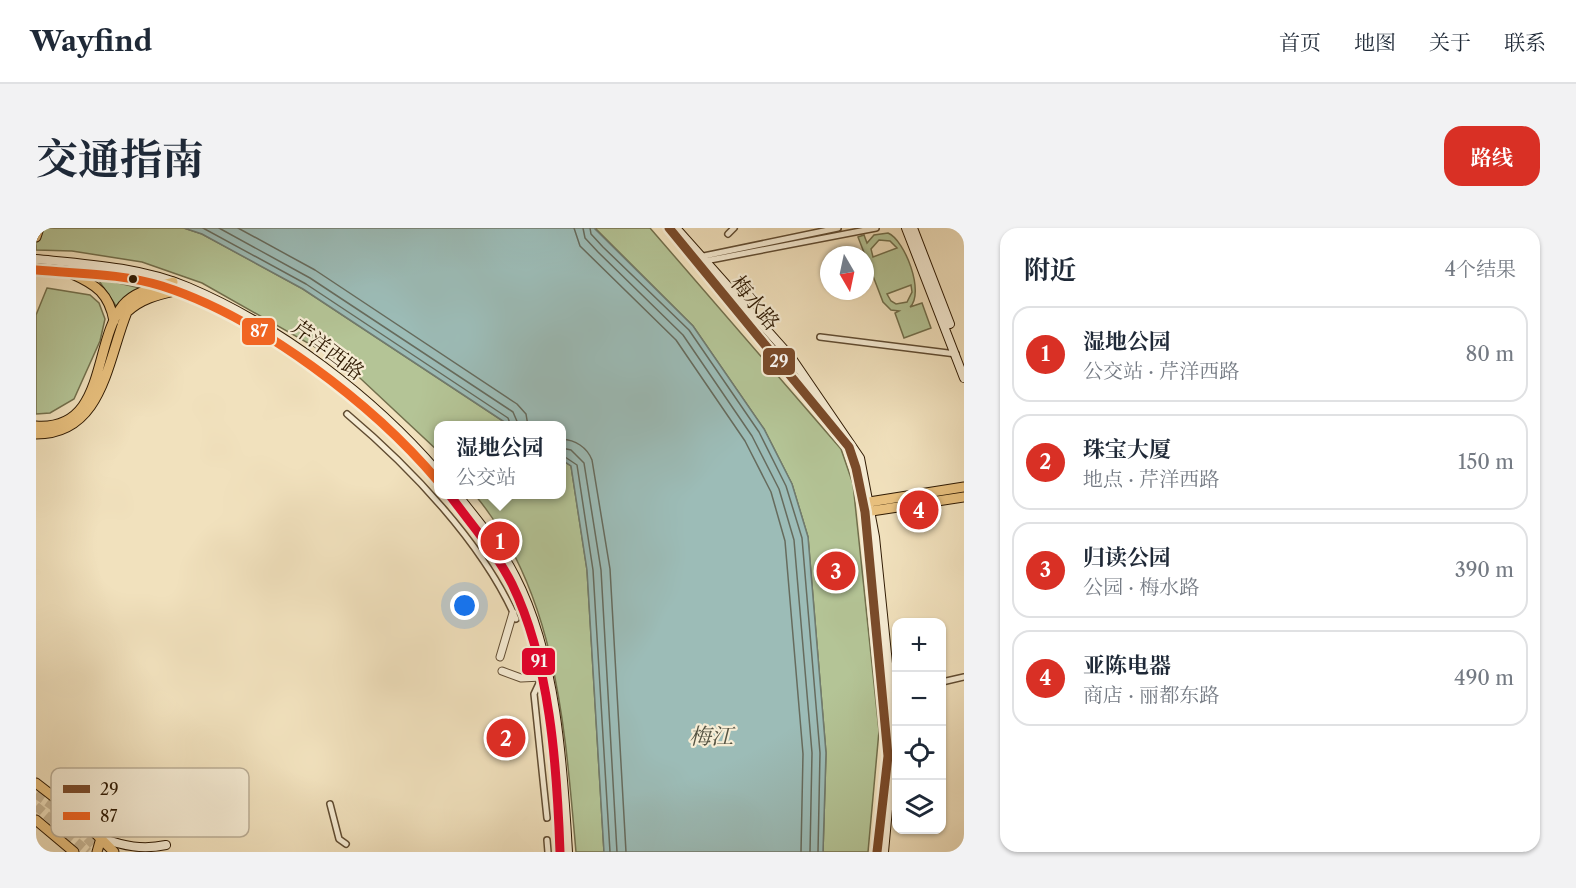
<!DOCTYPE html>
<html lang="zh">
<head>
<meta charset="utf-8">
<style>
	body { margin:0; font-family:"Libre Caslon Text","Noto Serif SC",serif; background:#f2f2f3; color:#1f2937 }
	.controls { position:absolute; right:18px; bottom:18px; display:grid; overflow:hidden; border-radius:12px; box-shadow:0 2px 4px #0004 }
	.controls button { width:54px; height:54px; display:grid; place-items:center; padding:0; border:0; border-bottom:2px solid #e0e1e3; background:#fff; color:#1f2937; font:30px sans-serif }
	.compass { position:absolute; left:784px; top:18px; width:54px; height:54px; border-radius:50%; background:#fff; box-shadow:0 2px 4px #0004; rotate:171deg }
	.you { position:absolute; left:429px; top:378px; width:21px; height:21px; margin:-15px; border:4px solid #fff; border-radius:50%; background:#1a73e8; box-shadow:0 0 0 9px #1a73e833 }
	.badge { display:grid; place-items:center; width:39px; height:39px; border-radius:50%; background:#d93025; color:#fff; font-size:20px; font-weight:700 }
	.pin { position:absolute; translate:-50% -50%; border:3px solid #fff; box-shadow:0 2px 6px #0006 }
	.popup { position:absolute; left:398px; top:193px; width:132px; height:78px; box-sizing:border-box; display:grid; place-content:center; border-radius:12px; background:#fff; filter:drop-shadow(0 2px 4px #0005); font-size:20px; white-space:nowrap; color:#747a83 }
	.popup b { font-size:22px; color:#1f2937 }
	.popup::after { content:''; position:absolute; left:50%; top:100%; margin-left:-12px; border:12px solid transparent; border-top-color:#fff }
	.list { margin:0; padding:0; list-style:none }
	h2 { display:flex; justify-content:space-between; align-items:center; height:78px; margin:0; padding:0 24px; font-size:26px }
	h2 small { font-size:20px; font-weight:400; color:#747a83 }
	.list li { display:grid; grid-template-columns:39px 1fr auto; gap:18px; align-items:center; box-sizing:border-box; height:96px; margin:0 12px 12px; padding:0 12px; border:2px solid #e0e1e3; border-radius:18px }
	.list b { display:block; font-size:22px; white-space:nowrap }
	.list p { margin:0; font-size:20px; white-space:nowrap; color:#747a83 }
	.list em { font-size:20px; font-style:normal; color:#747a83 }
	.icon { flex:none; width:33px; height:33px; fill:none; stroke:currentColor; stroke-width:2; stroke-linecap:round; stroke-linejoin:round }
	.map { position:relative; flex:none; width:928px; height:624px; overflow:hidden; border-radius:18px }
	header { display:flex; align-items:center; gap:36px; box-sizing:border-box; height:84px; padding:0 30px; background:#fff; border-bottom:2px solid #e0e1e3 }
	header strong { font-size:28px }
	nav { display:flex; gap:33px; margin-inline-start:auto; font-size:21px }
	.intro { display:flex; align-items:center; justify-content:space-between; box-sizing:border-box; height:144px; padding:0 36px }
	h1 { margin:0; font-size:42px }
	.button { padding:15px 27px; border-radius:18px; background:#d93025; color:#fff; font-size:21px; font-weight:700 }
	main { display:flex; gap:36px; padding:0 36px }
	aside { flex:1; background:#fff; border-radius:18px; box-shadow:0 2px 4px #0004 }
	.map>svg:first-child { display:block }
</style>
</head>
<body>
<header>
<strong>Wayfind</strong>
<nav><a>首页</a><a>地图</a><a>关于</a><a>联系</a></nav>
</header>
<div class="intro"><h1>交通指南</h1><a class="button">路线</a></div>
<main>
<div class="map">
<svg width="928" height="624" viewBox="0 0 928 624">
	<rect width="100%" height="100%" fill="#f1e1bd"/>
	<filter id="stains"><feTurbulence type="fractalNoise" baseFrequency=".00333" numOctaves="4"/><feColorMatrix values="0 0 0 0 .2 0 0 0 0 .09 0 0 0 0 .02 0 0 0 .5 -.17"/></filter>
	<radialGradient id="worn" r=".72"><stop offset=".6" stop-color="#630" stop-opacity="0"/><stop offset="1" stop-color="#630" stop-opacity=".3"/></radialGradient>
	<path fill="#b4c496" stroke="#726f4c" stroke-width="1.5" fill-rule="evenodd" d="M0 0H148L166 6 267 61 473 197 402 198V223L309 136 166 55 106 34 36 23 0 22Z
		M559 0H614L805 221 817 256 843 503 832 624H787L790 525 772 309 756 256 728 201 657 98Z
		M852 5C869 12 889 65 874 79L886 75 895 100 868 110 859 85 863 83 855 82 847 74 822 9 828 7 831 15 838 7ZM843 12 854 13 861 20 837 29 835 21ZM875 57 876 64 871 74 860 76 855 73 851 66Z
		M61 50 104 60 80 78Z
		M11 60 54 67 63 75 69 91 64 113 38 171 14 185 0 186V87Z
		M526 232 535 238 551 342 568 624H540C529 501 521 365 439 267L526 266Z"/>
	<path fill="#9cbcb7" stroke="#707b6f" stroke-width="1.5" d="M148 0H558L657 98 728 201 756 256 772 309 790 525 787 624H568L551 342 535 238 526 232V198L473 197 267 61 166 6Z"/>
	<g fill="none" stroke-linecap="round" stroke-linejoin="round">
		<path stroke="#666b5d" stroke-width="1.5" d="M167 0 270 56 472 190 475 198
			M183 0 274 50 477 184 483 198
			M202 0 279 42 481 176 490 186 492 198
			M538 0 544 18 640 112 709 213 735 264 749 313 767 526 765 624
			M547 0 549 10 562 24 647 107 716 208 743 261 758 312 776 525 774 624
			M554 0 555 6 567 19 653 102 723 204 750 258 766 310 784 525 782 624
			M526 211C539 212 551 219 556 232L574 341 590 624
			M526 220 535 222 548 235 565 342 581 624
			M526 227 541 237 557 342 574 624"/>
		<path stroke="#cab998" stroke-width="9" stroke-dasharray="9 4.5" stroke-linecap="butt" d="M0 566 21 581 65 624
			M0 578 52 624"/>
		<defs>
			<path id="minor" d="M692 6 698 0
				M663 29 802 0
				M669 33 840 0
				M784 109 920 126
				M311 186C374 239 447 315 480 391
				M506 449 498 466 511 590
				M906 454 928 449
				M294 576 303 611 310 616
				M511 612 512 624"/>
			<path id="tertiary" d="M464 429 477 385
				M466 443 485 450 506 449"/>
			<path id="secondary" d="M633 0 813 219 820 240 829 284 852 528 841 624
				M640 0 755 129 824 230 839 309 855 465 857 527 848 624
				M870 0 928 150
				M877 0 914 96
				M0 31C51 36 104 39 152 59 244 98 337 169 402 244
				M0 42 36 46 60 44 124 58
				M135 62C231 96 337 176 402 253
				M413 266C434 295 460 324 476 356 514 434 521 538 524 624
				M421 266C441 292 464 318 479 348 520 427 527 536 532 624
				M65 610C88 618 106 622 130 617"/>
			<path id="primary" d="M827 275 928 259
				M829 284 928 269"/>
			<path id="trunk" d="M0 9 3 0
				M36 46C61 57 73 66 78 93
				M0 198C71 203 56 116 87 77 99 63 120 59 137 54
				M0 206C67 206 71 133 91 84 105 71 121 67 139 63
				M0 555 40 586 78 624
				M0 592 38 624
				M61 624 65 610"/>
		</defs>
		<use href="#minor" stroke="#604c32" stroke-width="8"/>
		<use href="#tertiary" stroke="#604c32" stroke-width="9"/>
		<use href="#secondary" stroke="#2f1a03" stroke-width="10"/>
		<use href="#primary" stroke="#2f1a03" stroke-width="11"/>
		<use href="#trunk" stroke="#2f1a03" stroke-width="11"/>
		<use href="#minor" stroke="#f6ecd4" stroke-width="5"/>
		<use href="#tertiary" stroke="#f6ecd4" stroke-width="7"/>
		<use href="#secondary" stroke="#f6ecd4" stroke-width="8"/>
		<use href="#primary" stroke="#e8c07e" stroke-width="9"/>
		<use href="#trunk" stroke="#e8c07e" stroke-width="9"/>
		<defs>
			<path id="bus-1" d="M633 0 813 219 820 240 829 284 852 528 841 624"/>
			<path id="bus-2" d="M0 42C43 46 84 45 126 58 223 89 337 176 402 253"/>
			<path id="bus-3" d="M413 266C434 295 460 324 476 356 514 434 521 538 524 624"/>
		</defs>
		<use href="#bus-1" stroke="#f6ecd4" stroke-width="14"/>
		<use href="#bus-2" stroke="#f6ecd4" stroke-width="14"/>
		<use href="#bus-3" stroke="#f6ecd4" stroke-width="14"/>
		<use href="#bus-1" stroke="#7a4b2a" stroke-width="9"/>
		<use href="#bus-2" stroke="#f26522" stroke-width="9"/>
		<use href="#bus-3" stroke="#e4002b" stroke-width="9"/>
	</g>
	<circle fill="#2f1a03" stroke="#f6ecd4" stroke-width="2" cx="97" cy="51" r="5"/>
	<g text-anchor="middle" stroke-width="4.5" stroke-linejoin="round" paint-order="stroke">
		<g font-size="21" fill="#2f1a03" stroke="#f6ecd4">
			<text transform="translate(719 75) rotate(51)" y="7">梅水路</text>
			<text transform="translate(292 122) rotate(37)" y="7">芹洋西路</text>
		</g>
		<g font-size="22" font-style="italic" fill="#555342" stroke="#f6ecd4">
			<text x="675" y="516">梅江</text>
		</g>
	</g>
	<rect x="15" y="540" width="198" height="69" rx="9" fill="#f6ecd4" stroke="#baad95" stroke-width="1.5"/>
	<rect x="27" y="557" width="27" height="8" fill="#7a4b2a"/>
	<rect x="27" y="584" width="27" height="8" fill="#f26522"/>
	<g font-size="16" fill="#2f1a03">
		<text x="64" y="567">29</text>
		<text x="64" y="594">87</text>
	</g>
	<g stroke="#f6ecd4" stroke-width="2">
		<rect x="205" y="89" width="35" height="29" rx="6" fill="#f26522"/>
		<rect x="726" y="119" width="34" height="29" rx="6" fill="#7a4b2a"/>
		<rect x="485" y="419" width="35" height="29" rx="6" fill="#e4002b"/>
	</g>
	<g font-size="16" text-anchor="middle" font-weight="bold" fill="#fff">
		<text x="223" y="109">87</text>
		<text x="743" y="139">29</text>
		<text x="503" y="439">91</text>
	</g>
	<rect width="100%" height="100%" filter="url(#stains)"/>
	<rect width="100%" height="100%" fill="url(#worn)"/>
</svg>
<div class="controls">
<button>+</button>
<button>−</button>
<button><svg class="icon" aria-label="locate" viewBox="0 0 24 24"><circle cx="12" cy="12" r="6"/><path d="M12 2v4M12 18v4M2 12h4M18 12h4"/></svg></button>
<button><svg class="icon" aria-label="layers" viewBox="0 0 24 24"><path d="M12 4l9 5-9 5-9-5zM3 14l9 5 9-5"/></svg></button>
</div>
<svg class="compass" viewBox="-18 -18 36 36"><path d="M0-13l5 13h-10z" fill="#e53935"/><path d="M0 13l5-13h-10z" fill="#747a83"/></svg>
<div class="you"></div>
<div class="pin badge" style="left:464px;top:313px">1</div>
<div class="popup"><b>湿地公园</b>公交站</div>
<div class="pin badge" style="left:470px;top:510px">2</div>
<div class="pin badge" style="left:800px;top:343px">3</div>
<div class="pin badge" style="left:883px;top:282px">4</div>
</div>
<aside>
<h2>附近<small>4个结果</small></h2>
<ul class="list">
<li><span class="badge">1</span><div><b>湿地公园</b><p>公交站 · 芹洋西路</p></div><em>80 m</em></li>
<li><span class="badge">2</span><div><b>珠宝大厦</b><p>地点 · 芹洋西路</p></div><em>150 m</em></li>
<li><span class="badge">3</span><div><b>归读公园</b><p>公园 · 梅水路</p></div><em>390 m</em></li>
<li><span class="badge">4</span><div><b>亚陈电器</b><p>商店 · 丽都东路</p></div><em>490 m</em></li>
</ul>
</aside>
</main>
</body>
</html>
